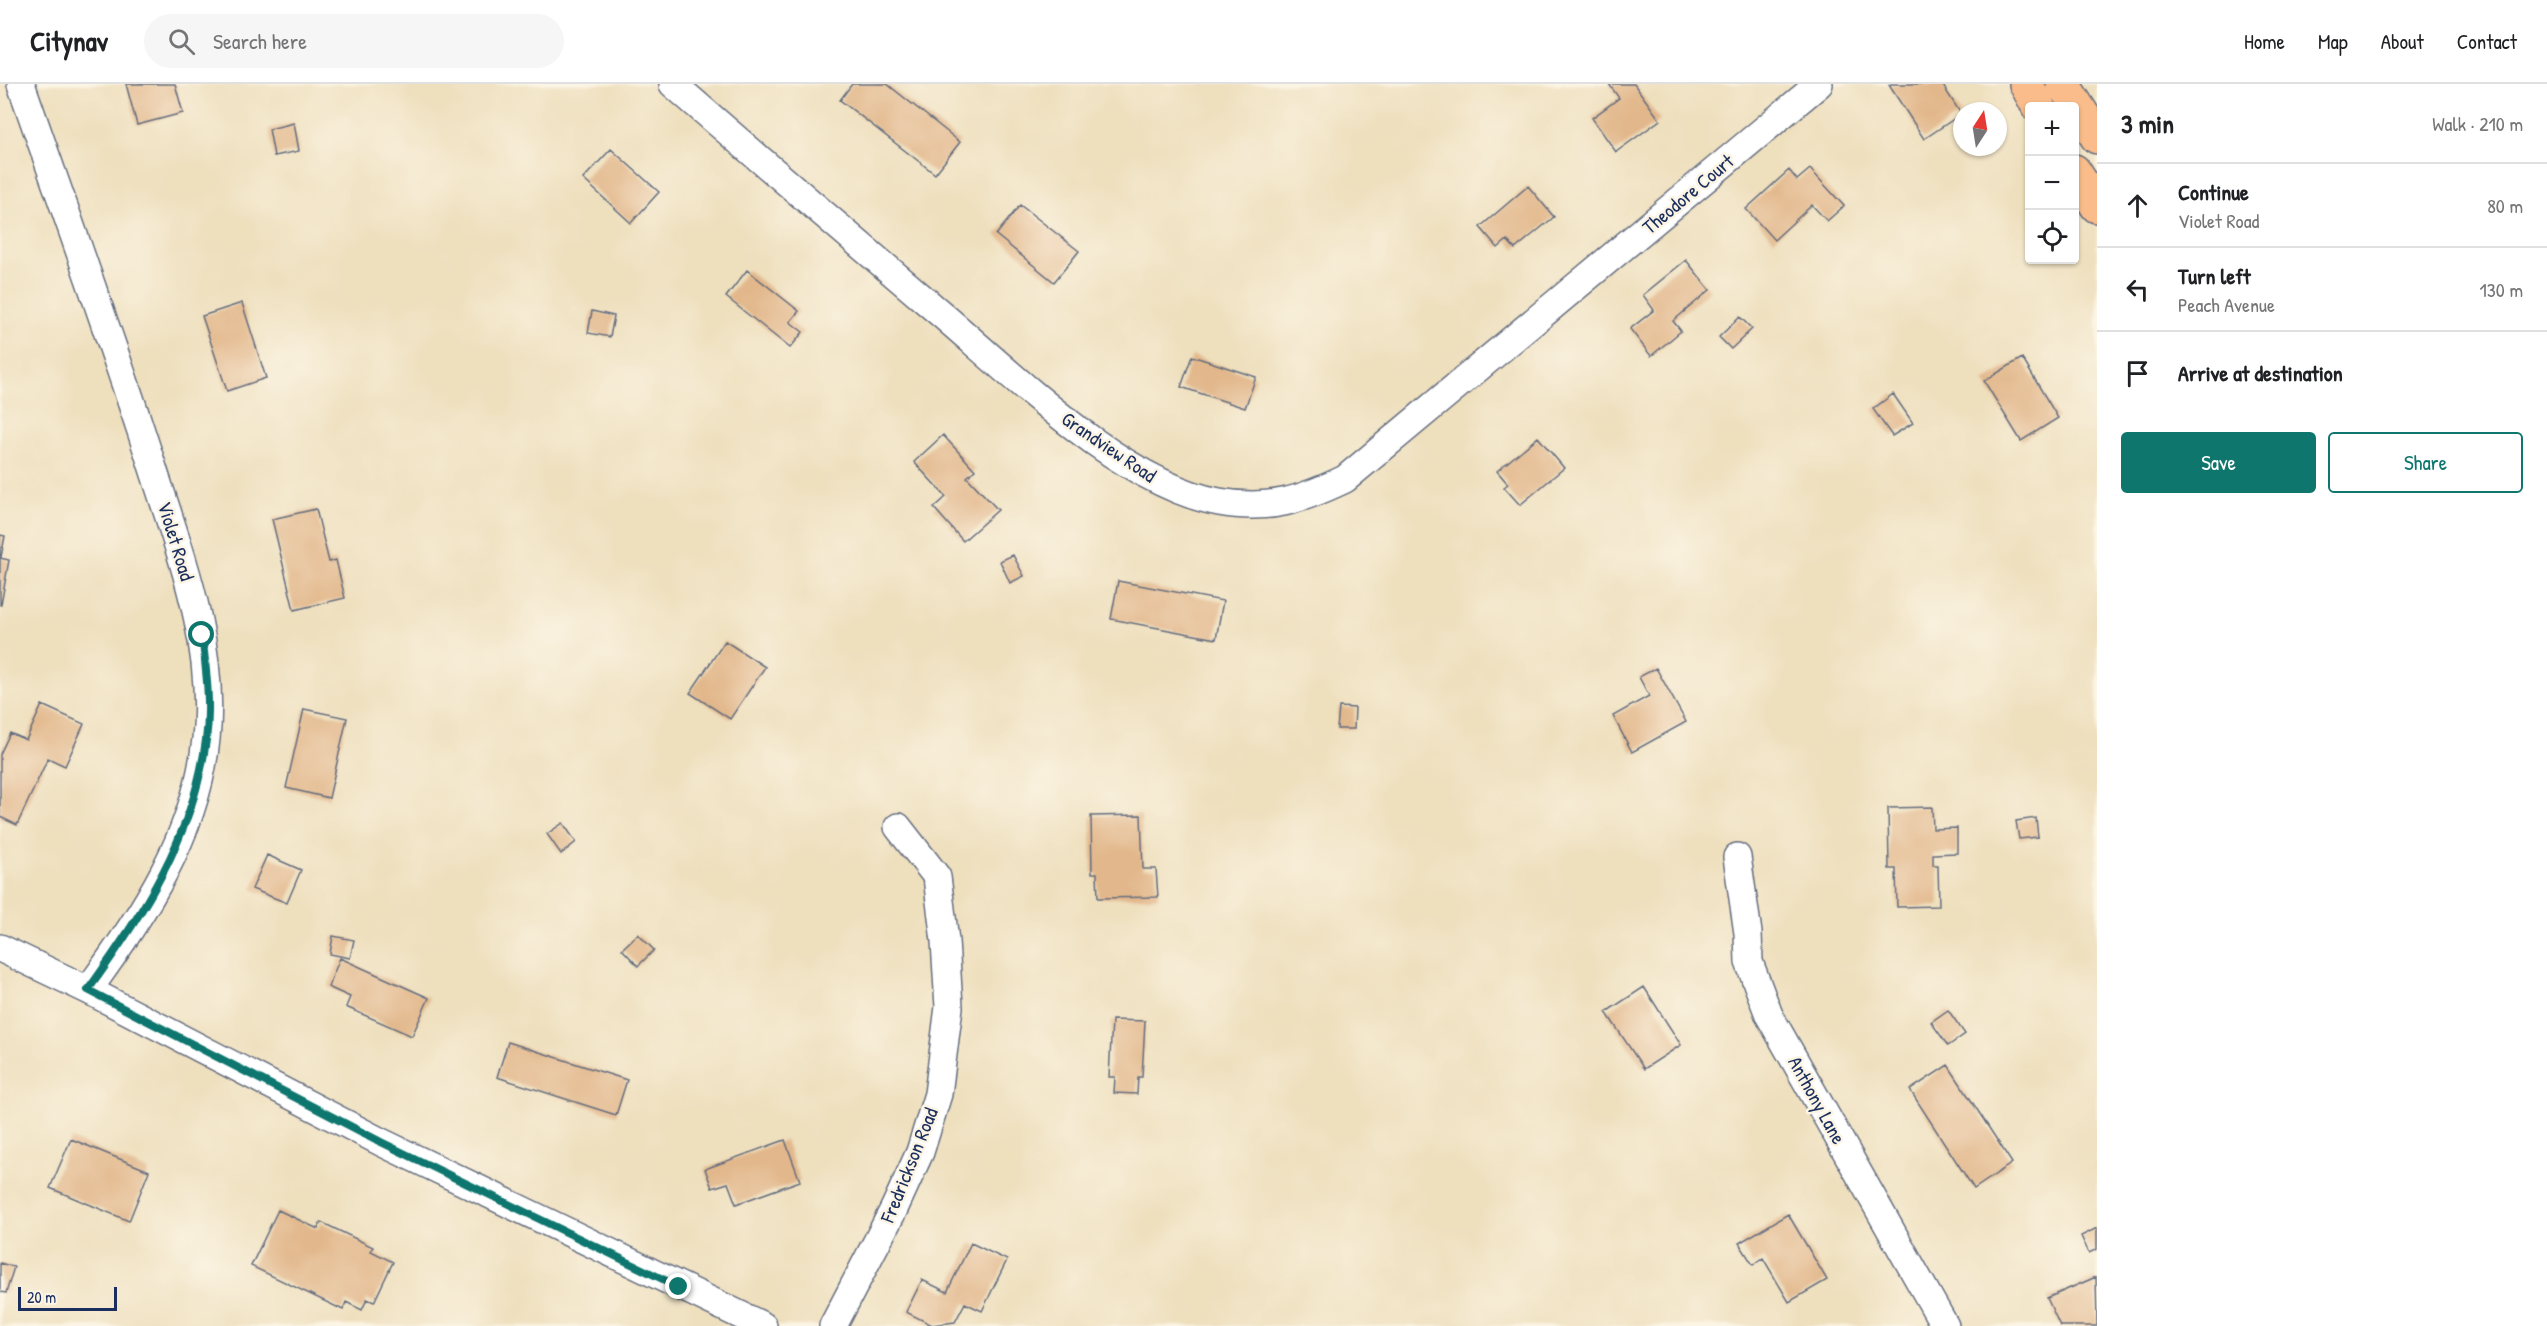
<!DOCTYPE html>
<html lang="en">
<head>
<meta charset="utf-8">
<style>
	body { margin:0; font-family:"Patrick Hand",sans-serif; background:#f6f6f6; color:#202124 }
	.controls { position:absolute; right:18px; top:18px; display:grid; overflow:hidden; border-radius:6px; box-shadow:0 2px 4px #0004 }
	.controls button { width:54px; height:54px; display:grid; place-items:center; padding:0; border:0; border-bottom:2px solid #e0e0e0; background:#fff; color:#202124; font:30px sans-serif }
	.compass { position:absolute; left:1953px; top:18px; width:54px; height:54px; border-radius:50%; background:#fff; box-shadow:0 2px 4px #0004; rotate:12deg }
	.scale { position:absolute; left:18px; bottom:15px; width:99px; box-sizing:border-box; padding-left:6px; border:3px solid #1b2f5e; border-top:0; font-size:16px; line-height:21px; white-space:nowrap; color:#1b2f5e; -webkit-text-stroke:4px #fcf5e5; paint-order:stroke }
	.stop { position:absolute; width:18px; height:18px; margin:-14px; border:4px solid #0f766e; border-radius:50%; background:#fff }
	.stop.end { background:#0f766e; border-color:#fff; box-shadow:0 2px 6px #0008 }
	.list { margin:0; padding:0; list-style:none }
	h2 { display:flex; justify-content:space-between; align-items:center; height:78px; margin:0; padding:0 24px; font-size:26px }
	h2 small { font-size:20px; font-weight:400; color:#757577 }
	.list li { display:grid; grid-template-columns:39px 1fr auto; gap:18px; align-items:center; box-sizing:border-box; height:84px; padding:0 24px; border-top:2px solid #e0e0e0 }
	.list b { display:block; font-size:22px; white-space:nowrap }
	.list p { margin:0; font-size:20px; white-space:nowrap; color:#757577 }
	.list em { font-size:20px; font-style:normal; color:#757577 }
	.actions { display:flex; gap:12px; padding:18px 24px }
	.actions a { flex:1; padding:14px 0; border:2px solid #0f766e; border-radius:6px; text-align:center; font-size:21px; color:#0f766e }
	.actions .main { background:#0f766e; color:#fff }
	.icon { flex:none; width:33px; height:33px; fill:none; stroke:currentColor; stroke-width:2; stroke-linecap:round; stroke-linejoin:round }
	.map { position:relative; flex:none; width:2097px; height:1242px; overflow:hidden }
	header { display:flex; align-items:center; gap:36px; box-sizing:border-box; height:84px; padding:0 30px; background:#fff; border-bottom:2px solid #e0e0e0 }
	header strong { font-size:28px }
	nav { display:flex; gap:33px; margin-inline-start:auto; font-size:21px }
	.search { width:420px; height:54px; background:#f6f6f6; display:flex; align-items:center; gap:15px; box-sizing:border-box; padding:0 21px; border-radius:33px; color:#757577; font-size:22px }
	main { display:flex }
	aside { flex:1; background:#fff }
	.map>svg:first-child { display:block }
</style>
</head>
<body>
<header>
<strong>Citynav</strong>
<div class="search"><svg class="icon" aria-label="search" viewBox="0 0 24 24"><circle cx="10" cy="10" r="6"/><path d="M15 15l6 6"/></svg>Search here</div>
<nav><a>Home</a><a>Map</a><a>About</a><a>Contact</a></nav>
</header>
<main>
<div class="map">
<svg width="2097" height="1242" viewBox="0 0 2097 1242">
	<rect width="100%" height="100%" fill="#fcf5e5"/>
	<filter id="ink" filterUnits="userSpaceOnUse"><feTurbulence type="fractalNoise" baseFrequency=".0167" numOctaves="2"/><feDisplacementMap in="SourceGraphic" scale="12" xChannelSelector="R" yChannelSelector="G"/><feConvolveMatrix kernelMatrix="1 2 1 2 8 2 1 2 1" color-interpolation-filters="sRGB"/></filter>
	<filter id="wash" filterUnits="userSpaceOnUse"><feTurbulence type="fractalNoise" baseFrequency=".008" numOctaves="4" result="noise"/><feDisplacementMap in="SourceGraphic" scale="24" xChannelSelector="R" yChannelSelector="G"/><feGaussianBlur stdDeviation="1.35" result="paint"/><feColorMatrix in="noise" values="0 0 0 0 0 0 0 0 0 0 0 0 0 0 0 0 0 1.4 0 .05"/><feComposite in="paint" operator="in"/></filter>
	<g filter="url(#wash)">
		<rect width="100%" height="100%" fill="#eedfbd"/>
		<g id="blocks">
			<path fill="#e2b78b" d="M126 0H175L183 29 137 41Z
				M852 0H887L960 58 935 90 840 16Z
				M1609 0H1634L1660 36 1616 68 1592 34 1619 14Z
				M1891 0H1942L1961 30 1924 55 1889 1Z
				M294 39 299 67 274 72 269 45Z
				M611 65 659 108 631 139 583 95Z
				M1810 85 1844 122 1827 137 1812 121 1774 156 1746 125 1789 86 1797 96Z
				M1528 102 1554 133 1515 165 1507 156 1498 164 1480 143Z
				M1020 121 1079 167 1054 198 996 151Z
				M1686 176 1710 206 1673 237 1681 247 1651 272 1630 245 1654 226 1643 211Z
				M747 186 799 227 790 238 803 248 790 264 726 213Z
				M242 219 266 294 227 307 202 232Z
				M592 227 614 232 610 253 588 249Z
				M1740 233 1752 245 1731 265 1719 253Z
				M1192 272 1256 293 1245 324 1181 303Z
				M2022 274 2058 334 2021 357 1984 297Z
				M1893 310 1913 339 1892 352 1873 325Z
				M943 351 975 386 967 393 998 426 963 457 934 424 946 413 914 378Z
				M1538 353 1564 384 1520 421 1504 403 1508 400 1497 387Z
				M316 425 329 478 336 476 345 514 294 526 272 435Z
				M0 451 5 452 1 473H0Z
				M1013 471 1024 492 1010 499 1000 477Z
				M0 474 9 476 1 521H0Z
				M1118 497 1223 517 1216 555 1111 535Z
				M725 557 765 583 730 635 690 609Z
				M1656 584 1686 638 1632 668 1613 632 1649 612 1639 593Z
				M42 621 84 640 65 682 48 674 17 741 0 733V670L10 649 26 656Z
				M1339 623 1355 624 1354 645H1337Z
				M304 625 347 634 329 714 286 704Z
				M1932 723 1933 745 1957 744V769L1933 770V781H1938L1939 822 1897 823 1896 785H1889L1888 724Z
				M1141 731 1143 785H1156L1158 813 1098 814 1097 789H1092L1091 732Z
				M2036 734 2038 753 2019 755 2016 737Z
				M563 739 576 758 561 770 547 750Z
				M267 771 301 786 287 819 252 805Z
				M638 850 654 866 638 882 622 865Z
				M333 852 354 856 350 874 330 870Z
				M340 874 429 914 412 952 346 923 350 913 328 903Z
				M1644 903 1681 961 1644 985 1606 928Z
				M1948 926 1965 950 1948 962 1931 938Z
				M1112 936 1145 937 1142 993H1138L1137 1010 1114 1009 1115 993H1109Z
				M508 958 627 996 616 1031 497 993Z
				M1948 981 2012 1079 1974 1105 1910 1006Z
				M71 1055 149 1087 129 1137 50 1104Z
				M785 1056 800 1097 736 1120 728 1099 712 1104 705 1085Z
				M278 1126 318 1145 321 1138 373 1163 371 1167 393 1178 374 1218 367 1215 362 1226 346 1218 343 1226 251 1182Z
				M1788 1130 1827 1196 1789 1218 1763 1174 1753 1181 1739 1159Z
				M2097 1144V1165L2089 1169 2081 1152Z
				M971 1159 1007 1176 982 1227 965 1219 955 1238 932 1241 906 1228 922 1196 947 1208Z
				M0 1179 14 1183 6 1209 0 1208Z
				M2096 1193 2097 1242H2060L2047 1214Z"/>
		</g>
	</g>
	<g filter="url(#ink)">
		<use href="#blocks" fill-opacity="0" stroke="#656d7f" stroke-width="1.5"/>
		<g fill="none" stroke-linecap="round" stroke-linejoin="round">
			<defs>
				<path id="street" d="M21 0C65 127 111 253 152 381 180 469 216 560 206 655 197 749 143 831 88 906
					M673 0C759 75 847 150 934 224 1010 288 1121 400 1219 418 1270 427 1301 416 1345 395L1819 0
					M1737 773 1748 849 1749 878 1769 931 1945 1242
					M0 864 88 906 381 1058 763 1242
					M833 1242 894 1125 920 1068 938 1010 949 923 945 857 937 793 898 743"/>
				<path id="primary" d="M2026 0 2038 22
					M2063 0 2097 53
					M2074 87 2097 122"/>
			</defs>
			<use href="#street" stroke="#656d7f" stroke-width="30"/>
			<use href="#primary" stroke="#656d7f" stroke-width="36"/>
			<use href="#street" stroke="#fff" stroke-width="27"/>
			<use href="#primary" stroke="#f9bc8a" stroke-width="33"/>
		</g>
	</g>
	<g fill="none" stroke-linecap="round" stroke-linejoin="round" filter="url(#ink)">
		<path stroke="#0f766e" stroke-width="8" d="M202 551C206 585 211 621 206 656 194 751 143 830 88 906L381 1058 679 1203"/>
	</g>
	<g text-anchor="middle" stroke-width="5" stroke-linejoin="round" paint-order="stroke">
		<g font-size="20" fill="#1b2f5e" stroke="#fcf5e5">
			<text transform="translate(1688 110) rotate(-40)" y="7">Theodore Court</text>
			<text transform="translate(1109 363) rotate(34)" y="7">Grandview Road</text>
			<text transform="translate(176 457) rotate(73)" y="7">Violet Road</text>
			<text transform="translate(1817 1016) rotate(61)" y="7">Anthony Lane</text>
			<text transform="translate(909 1081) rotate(-68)" y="7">Fredrickson Road</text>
		</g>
	</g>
</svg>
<div class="controls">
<button>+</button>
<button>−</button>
<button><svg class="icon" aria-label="locate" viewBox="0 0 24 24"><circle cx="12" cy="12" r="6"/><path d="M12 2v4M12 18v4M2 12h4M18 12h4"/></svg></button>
</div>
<svg class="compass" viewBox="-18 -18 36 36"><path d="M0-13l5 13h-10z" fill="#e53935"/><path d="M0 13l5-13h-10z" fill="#757577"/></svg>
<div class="scale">20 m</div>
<div class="stop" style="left:202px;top:551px"></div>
<div class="stop end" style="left:679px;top:1203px"></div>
</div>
<aside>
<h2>3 min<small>Walk · 210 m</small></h2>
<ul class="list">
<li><svg class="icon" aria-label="ahead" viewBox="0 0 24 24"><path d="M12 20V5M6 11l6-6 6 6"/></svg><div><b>Continue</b><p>Violet Road</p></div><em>80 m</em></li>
<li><svg class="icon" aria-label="left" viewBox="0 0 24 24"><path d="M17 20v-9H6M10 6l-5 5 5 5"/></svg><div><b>Turn left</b><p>Peach Avenue</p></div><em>130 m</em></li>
<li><svg class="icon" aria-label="arrive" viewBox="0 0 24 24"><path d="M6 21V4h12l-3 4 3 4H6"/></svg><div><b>Arrive at destination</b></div></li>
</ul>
<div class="actions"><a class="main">Save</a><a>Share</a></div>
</aside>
</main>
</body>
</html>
